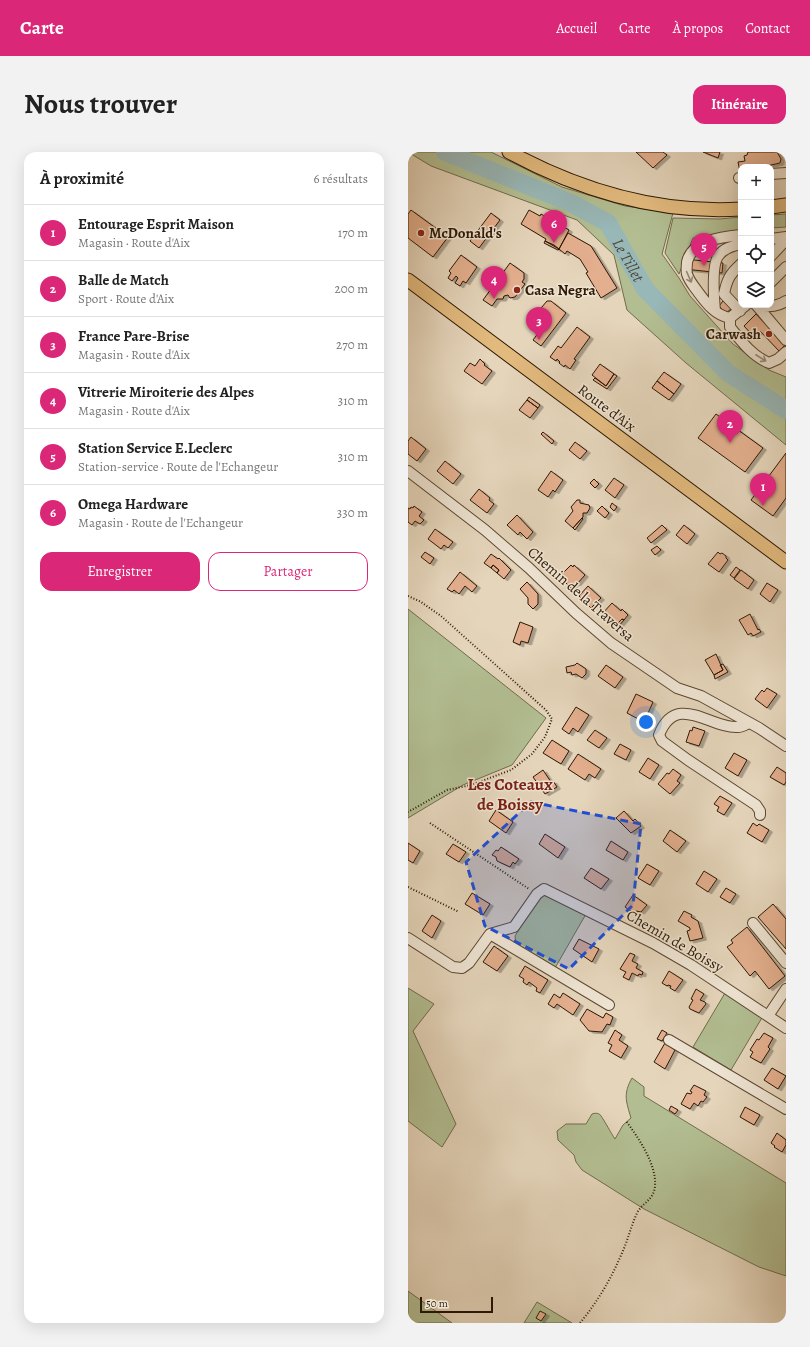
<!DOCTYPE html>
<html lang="fr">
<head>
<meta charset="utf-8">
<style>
	body { margin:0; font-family:Alegreya,serif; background:#f2f2f2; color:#222 }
	.controls { position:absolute; right:12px; top:12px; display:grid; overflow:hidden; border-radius:8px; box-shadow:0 4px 16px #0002 }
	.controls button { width:36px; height:36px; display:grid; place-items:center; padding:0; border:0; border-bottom:1px solid #e0e0e0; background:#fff; color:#222; font:20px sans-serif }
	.scale { position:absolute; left:12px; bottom:10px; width:73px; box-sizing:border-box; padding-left:4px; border:2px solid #2e1904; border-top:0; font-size:11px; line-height:14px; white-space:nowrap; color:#2e1904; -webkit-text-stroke:3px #eee4d3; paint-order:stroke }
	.you { position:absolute; left:238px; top:570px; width:14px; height:14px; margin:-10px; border:3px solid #fff; border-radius:50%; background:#1a73e8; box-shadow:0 0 0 6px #1a73e833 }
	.badge { display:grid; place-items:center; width:26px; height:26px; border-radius:50%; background:#db2777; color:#fff; font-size:13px; font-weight:700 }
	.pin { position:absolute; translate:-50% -33px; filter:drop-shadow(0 1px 2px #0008) }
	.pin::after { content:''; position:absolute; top:21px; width:14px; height:12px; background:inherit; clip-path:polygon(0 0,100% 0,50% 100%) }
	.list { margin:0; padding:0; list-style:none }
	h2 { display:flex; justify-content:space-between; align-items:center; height:52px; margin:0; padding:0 16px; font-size:17px }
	h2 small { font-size:13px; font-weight:400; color:#767676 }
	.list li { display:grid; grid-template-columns:26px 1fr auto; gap:12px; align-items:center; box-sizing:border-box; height:56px; padding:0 16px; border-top:1px solid #e0e0e0 }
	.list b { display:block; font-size:15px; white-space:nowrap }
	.list p { margin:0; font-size:13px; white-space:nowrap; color:#767676 }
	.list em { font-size:13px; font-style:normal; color:#767676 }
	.actions { display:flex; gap:8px; padding:12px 16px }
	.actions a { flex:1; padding:9px 0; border:1px solid #db2777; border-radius:12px; text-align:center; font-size:14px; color:#db2777 }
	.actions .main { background:#db2777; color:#fff }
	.icon { flex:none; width:22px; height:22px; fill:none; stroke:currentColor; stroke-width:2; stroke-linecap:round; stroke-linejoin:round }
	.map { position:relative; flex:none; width:378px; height:1171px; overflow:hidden; border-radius:12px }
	header { display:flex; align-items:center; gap:24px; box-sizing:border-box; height:56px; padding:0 20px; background:#db2777; color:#fff }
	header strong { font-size:19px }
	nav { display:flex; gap:22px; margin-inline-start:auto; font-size:14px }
	.intro { display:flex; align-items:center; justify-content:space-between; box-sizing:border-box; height:96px; padding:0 24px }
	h1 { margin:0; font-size:28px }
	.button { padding:10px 18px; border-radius:12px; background:#db2777; color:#fff; font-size:14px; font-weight:700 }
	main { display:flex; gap:24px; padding:0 24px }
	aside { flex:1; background:#fff; border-radius:12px; box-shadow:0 4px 16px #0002 }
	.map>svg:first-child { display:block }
</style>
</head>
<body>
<header>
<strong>Carte</strong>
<nav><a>Accueil</a><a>Carte</a><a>À propos</a><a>Contact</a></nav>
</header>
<div class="intro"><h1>Nous trouver</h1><a class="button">Itinéraire</a></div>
<main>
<aside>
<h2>À proximité<small>6 résultats</small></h2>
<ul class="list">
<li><span class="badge">1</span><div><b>Entourage Esprit Maison</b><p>Magasin · Route d'Aix</p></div><em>170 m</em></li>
<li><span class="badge">2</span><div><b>Balle de Match</b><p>Sport · Route d'Aix</p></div><em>200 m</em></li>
<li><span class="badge">3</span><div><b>France Pare-Brise</b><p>Magasin · Route d'Aix</p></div><em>270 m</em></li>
<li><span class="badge">4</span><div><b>Vitrerie Miroiterie des Alpes</b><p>Magasin · Route d'Aix</p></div><em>310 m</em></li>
<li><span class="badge">5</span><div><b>Station Service E.Leclerc</b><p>Station-service · Route de l'Echangeur</p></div><em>310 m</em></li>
<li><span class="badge">6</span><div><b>Omega Hardware</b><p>Magasin · Route de l'Echangeur</p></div><em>330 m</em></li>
</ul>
<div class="actions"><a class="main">Enregistrer</a><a>Partager</a></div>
</aside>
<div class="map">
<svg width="378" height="1171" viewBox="0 0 378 1171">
	<defs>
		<filter id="shadow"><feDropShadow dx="3.5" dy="2" stdDeviation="0" flood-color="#0004"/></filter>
	</defs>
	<rect width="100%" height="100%" fill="#e5d5bb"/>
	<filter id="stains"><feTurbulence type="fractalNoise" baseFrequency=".005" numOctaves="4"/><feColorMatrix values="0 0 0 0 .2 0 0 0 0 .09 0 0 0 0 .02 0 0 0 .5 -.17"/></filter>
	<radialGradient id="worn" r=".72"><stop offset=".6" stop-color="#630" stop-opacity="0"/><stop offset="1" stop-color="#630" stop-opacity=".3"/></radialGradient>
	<path fill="#b2be92" stroke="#706c4b" d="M0 0H83L154 35 217 54 265 61 254 102 271 126 282 144 325 192 361 218 378 225V293L278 211 219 158 206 103 169 68 23 14Z
		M378 62V75L363 76V63Z
		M333 65V79L285 86 271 122 257 101 265 66 312 67Z
		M0 457 138 566 104 613 55 633 0 666Z
		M136 742 178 762 147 816 112 795 108 791 107 784 127 751Z
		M0 836 26 852 5 879 48 972 34 995 0 969Z
		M317 841 355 864 323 918 285 895Z
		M224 926 236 935V944L378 1031V1124L351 1115 236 1057 174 1018 168 1010 166 1003 150 988 149 979 158 972H178L184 962C187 961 189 961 191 962 193 962 204 983 207 987L215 973 223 966C218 949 215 942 224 926Z
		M0 1139 44 1171H0Z
		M129 1150 164 1171H116Z"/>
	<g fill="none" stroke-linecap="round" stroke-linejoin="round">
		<path stroke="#98b7b7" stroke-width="18" id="s1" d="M37 0 163 51 200 71 237 137 320 221 378 258"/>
	</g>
	<path fill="#e3af8e" stroke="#2e1904" filter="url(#shadow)" d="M228 0H255L259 3 245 16Z
		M295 0H312L310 6Z
		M340 0H369L373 7 372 11 354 15H333L332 20 330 10 337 9 336 4 339 3Z
		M3 58 40 85 25 105 0 86V62Z
		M121 58 132 64 133 62 161 78 151 97 137 89 138 87 113 72Z
		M83 61 92 68 71 96 62 89Z
		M160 81 183 94 209 136 193 146 178 121 180 120 172 107 159 99 157 102 151 97Z
		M137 89 146 93 151 97 150 98 136 91Z
		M53 103 69 115 58 131 55 129 52 134 47 131 50 126 48 124 44 129 40 126 43 121 41 119Z
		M277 107 315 111 314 121 276 117Z
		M102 111 116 121V127L114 130 117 132 107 145 102 146 100 143 96 144 95 147H89L84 154 75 148Z
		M77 123 81 126 77 131 73 128Z
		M139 149H143L158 161 133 194 125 188 131 180 132 171 128 162Z
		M315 149 323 157 318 161 311 154Z
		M348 162 377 193 371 199 352 179 346 185 336 174Z
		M169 175 182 185 166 207 168 208 162 217 157 213 156 215 151 211 152 210 149 207 148 209 142 205 150 194 153 196Z
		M72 207 77 212 76 213 84 219 74 232 56 219 62 211 67 214Z
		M192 212 206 222 198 234 184 223Z
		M256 220 273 232 266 242 249 229Z
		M206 222 209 224 199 237 185 228 187 226 198 234Z
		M249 229 266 242 261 248 244 236Z
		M121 245 132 253 130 256 119 248Z
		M119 248 130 256 122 266 111 258Z
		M308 262 355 296 337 320 290 286Z
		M135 280 146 289 144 292 133 282Z
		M3 285 18 297 9 309 0 302V289Z
		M167 290 179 299 172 307 161 298Z
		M378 301V346L365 364 343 348Z
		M37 309 53 322 45 332 29 319Z
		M143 319 155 328 147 340 145 338 140 345 130 338Z
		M206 326 216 333 207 346 197 338Z
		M186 327 191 332 187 336 182 331Z
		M71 337 82 346 81 348 86 352 79 361 62 348Z
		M169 348H172V351L181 353 182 356 179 361H175V365L165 376 157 369 165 359 163 355Z
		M204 351 209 355 206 359 202 355Z
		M6 354 14 360 11 364 16 368 12 372 7 369 4 373 0 370V356L2 357 3 355 5 356Z
		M194 354 201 361 197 366 189 359Z
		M109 363 125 380 119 387 112 380 110 383 99 373Z
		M174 366 175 367 167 378 165 376Z
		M254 373 259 378 243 391 239 386Z
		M276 373 287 382 279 392 268 383Z
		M27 377 45 390 40 396 36 393 33 397 20 387Z
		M249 394 253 398 247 403 243 398Z
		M17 400 26 406 22 412 13 405Z
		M310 400 312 402 314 401 318 404V406L320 408 311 420 300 412Z
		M83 402 90 407 91 406 103 418 96 427 89 421 91 418 85 413 83 416 76 411Z
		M85 413 91 418 89 421 83 416Z
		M163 413 165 415 166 413 177 423 169 432 168 431 163 436 154 427 155 426 152 424Z
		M328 415 332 418 326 426 322 423Z
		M333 418 346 428 340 437 326 427Z
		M52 420 69 434 64 440 57 434 51 442 46 438 44 440 39 437Z
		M119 430 130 442V452L125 457 120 452V446L112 437Z
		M359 431 370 438 362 450 352 442Z
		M180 434 193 446 183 456 171 444Z
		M204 451 213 459 214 457 220 463 216 468 214 467 207 474 194 462Z
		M342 462 350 478 351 477 353 480 345 484 343 481 340 483 331 468Z
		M214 467 216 468 209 476 207 474Z
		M112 470 125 475 120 491 113 489 112 493 105 490Z
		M308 502 315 518 306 523 297 508Z
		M169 511 178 517V522L174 526 168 522 164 523 163 520 159 521 158 515 167 513Z
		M315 512 320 520 307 527 306 523 315 518 312 513Z
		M198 513 215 525 207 536 190 524Z
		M359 536 369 542 359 556 347 547 354 538 356 540Z
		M228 542 245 550 236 570 219 561Z
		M168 555 181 563 170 580 165 576 161 582 154 577Z
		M285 575 297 579 291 594 278 590 282 578 284 579Z
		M187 578 199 586 191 596 179 588Z
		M144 588 161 599 153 612 135 601Z
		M212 592 223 598 218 608 206 602Z
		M326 601 339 608 330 624 317 616Z
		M170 602 193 617 187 626 181 622 177 628 160 617Z
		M240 606 251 613 242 627 231 620Z
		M369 615 378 621V630L376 633 362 625Z
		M265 617 273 623 269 629 272 631 262 642 250 632 259 621 261 622Z
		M135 618 143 630 145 629 149 635 137 642 125 625Z
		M312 644 324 651 316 663 309 659 311 655 306 652Z
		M88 658 105 670 98 681 81 669Z
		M216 659 225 669 227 667 233 674 223 681 208 666Z
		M345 671 349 674 351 672 361 678 354 690 339 681Z
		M262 678 278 689 269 700 255 689Z
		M137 682 157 695 150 706 131 692Z
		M203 689 220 700 215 708 198 698Z
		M0 691 12 699 5 711 0 708Z
		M45 692 58 700 51 710 38 702Z
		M93 695 111 707 107 712 105 710 102 715 89 709 88 705 84 703 88 698 90 699Z
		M239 712 251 719 242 733 230 726Z
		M183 716 201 727 193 737 176 726Z
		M296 719 309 727 300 740 288 732Z
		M318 736 328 742 322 751 312 745Z
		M64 741 82 752 75 763 57 752Z
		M225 743 239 753 233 760 228 759 226 761 217 755Z
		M365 752 378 767V797L350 765Z
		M276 759 284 763 283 765 290 769 295 786 282 789 279 779 282 778V776L270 769Z
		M24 763 33 769 24 786 14 779Z
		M339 775 377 824 361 837 347 819 342 824 319 795 325 791 323 788Z
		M171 787 191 797 184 810 165 797Z
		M86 794 100 804 89 819 75 810Z
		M222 801 227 803 224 809 230 812 228 816 235 820 234 823 231 822 230 824 224 821 221 828 215 825 218 820 212 817Z
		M117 814 140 828 132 841 128 839 129 836 121 830 119 833 115 830 116 827 111 824Z
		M261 819 275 828 267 839 262 836 263 834 260 833 259 834 254 831Z
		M288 837 296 842 292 848 297 850 298 852 291 861 282 857 281 855 285 848 283 847Z
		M155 841 172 852 165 863 149 852 146 856 140 852 146 842 152 846Z
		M179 857 195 866 198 861 205 865 202 873 199 872 194 880 181 879 172 868Z
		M207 878 214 883 211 888 220 894 213 906 201 899 204 893 200 891Z
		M254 878 259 881 254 889 249 887Z
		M356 881 365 886 360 895 362 897 353 911 342 905 345 900 342 898 349 887 351 888Z
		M257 891 267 898 257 917 246 910Z
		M364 916 378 924 370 937 356 928Z
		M286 933 298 939 296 943 299 945 295 950 293 949 290 954 286 951 282 957 273 952 279 941 283 942 284 940 282 939Z
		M263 954 270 958 267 962 261 958Z
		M337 955 352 963 346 973 332 965Z
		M369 981 378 988V993L374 1000 366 995 367 994 363 991Z
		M132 1159 138 1162 133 1169 128 1166Z"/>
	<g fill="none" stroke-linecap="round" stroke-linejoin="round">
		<defs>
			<path id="minor" d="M363 22 378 21
				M331 26H333
				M333 83C314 85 284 88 279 110 279 114 278 118 279 122 281 129 286 134 290 140 299 152 307 163 322 166L338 153
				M363 87 378 85
				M363 104 378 88
				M363 130 378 115
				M348 153 350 155C361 154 369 155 378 149
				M350 155 378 188
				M307 159C306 147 303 112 311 103 316 96 325 94 333 92
				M332 159 316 142C319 127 322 122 333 112
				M322 166V175C333 189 344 204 361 211L370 207 378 200
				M0 319 77 378 121 416 168 461 203 491 269 536 293 544 351 576 378 594
				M342 571C338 572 334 575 330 575 303 577 268 539 251 583L254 589 280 608 348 653 352 659V663
				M345 771 378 811
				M82 782 201 853
				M0 786 45 815 54 816 61 811 82 782 106 775 129 742 136 737 245 791 283 813 378 876
				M360 864 378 837
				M261 888 378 957"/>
			<path id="major" d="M101 0C173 39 251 62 333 57
				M363 55 378 53
				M0 128 378 410"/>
		</defs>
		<use href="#minor" stroke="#5c4832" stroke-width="12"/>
		<use href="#major" stroke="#2e1904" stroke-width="15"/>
		<path stroke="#2e1904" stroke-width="2" stroke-dasharray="1 2" stroke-linecap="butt" d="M0 444 13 450 33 464 138 558 144 567 137 585 124 602 103 618 63 633 39 638 0 660
			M22 671 121 737
			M0 735 51 760
			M172 1171C190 1149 203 1127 214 1101 220 1088 223 1074 229 1061 234 1051 246 1048 247 1034 249 1013 230 985 218 969"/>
		<use href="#minor" stroke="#eee4d3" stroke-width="10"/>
		<use href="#major" stroke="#e2ba7e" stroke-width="13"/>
	</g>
	<defs><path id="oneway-shaft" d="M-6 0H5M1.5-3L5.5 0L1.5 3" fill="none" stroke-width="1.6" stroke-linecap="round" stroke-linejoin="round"/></defs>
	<g stroke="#988976">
		<use href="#oneway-shaft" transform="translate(281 125) rotate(66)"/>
		<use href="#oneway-shaft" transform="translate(353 206) rotate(33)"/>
	</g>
	<path fill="#1d4ed8" fill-opacity="0.2" stroke="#1d4ed8" stroke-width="3" stroke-dasharray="8 5" stroke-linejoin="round" d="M123 650 233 672 225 753 161 817 77 774 58 710Z"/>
	<g fill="#8f2418" stroke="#eee4d3" stroke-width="1.5">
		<circle cx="13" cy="81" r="4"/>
		<circle cx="109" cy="138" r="4"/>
		<circle cx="361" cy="182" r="4"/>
	</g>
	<g text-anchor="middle" stroke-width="3" stroke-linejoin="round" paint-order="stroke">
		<g font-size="15" font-weight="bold" fill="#2e1904" stroke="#eee4d3" text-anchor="start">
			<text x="21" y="86">McDonald's</text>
			<text x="117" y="143">Casa Negra</text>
			<text x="353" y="187" text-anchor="end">Carwash</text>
		</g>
		<g font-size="15" fill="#2e1904" stroke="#eee4d3">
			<text transform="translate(199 256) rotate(37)" y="5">Route d'Aix</text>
			<text transform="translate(173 442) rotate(41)" y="5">Chemin de la Traversa</text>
			<text transform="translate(267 789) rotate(30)" y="5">Chemin de Boissy</text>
		</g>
		<g font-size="16" font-style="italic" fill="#4e483a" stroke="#eee4d3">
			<text dy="6" stroke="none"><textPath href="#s1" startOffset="220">Le Tillet</textPath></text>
		</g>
		<g font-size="17" font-weight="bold" fill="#7a1f14" stroke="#eee4d3">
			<text x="102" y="638">Les Coteaux<tspan x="102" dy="20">de Boissy</tspan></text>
		</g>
	</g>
	<rect width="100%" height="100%" filter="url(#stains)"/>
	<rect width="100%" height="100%" fill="url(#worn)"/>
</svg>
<div class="controls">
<button>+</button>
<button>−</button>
<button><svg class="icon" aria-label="locate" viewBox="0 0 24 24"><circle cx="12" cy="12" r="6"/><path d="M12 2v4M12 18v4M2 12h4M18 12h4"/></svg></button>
<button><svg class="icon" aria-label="layers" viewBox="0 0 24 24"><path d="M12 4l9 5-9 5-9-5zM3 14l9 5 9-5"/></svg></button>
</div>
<div class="scale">50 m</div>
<div class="you"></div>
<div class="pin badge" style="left:355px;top:354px">1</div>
<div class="pin badge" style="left:322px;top:291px">2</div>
<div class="pin badge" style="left:131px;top:188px">3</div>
<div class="pin badge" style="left:86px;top:147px">4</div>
<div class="pin badge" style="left:296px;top:114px">5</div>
<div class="pin badge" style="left:146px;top:91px">6</div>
</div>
</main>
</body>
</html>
